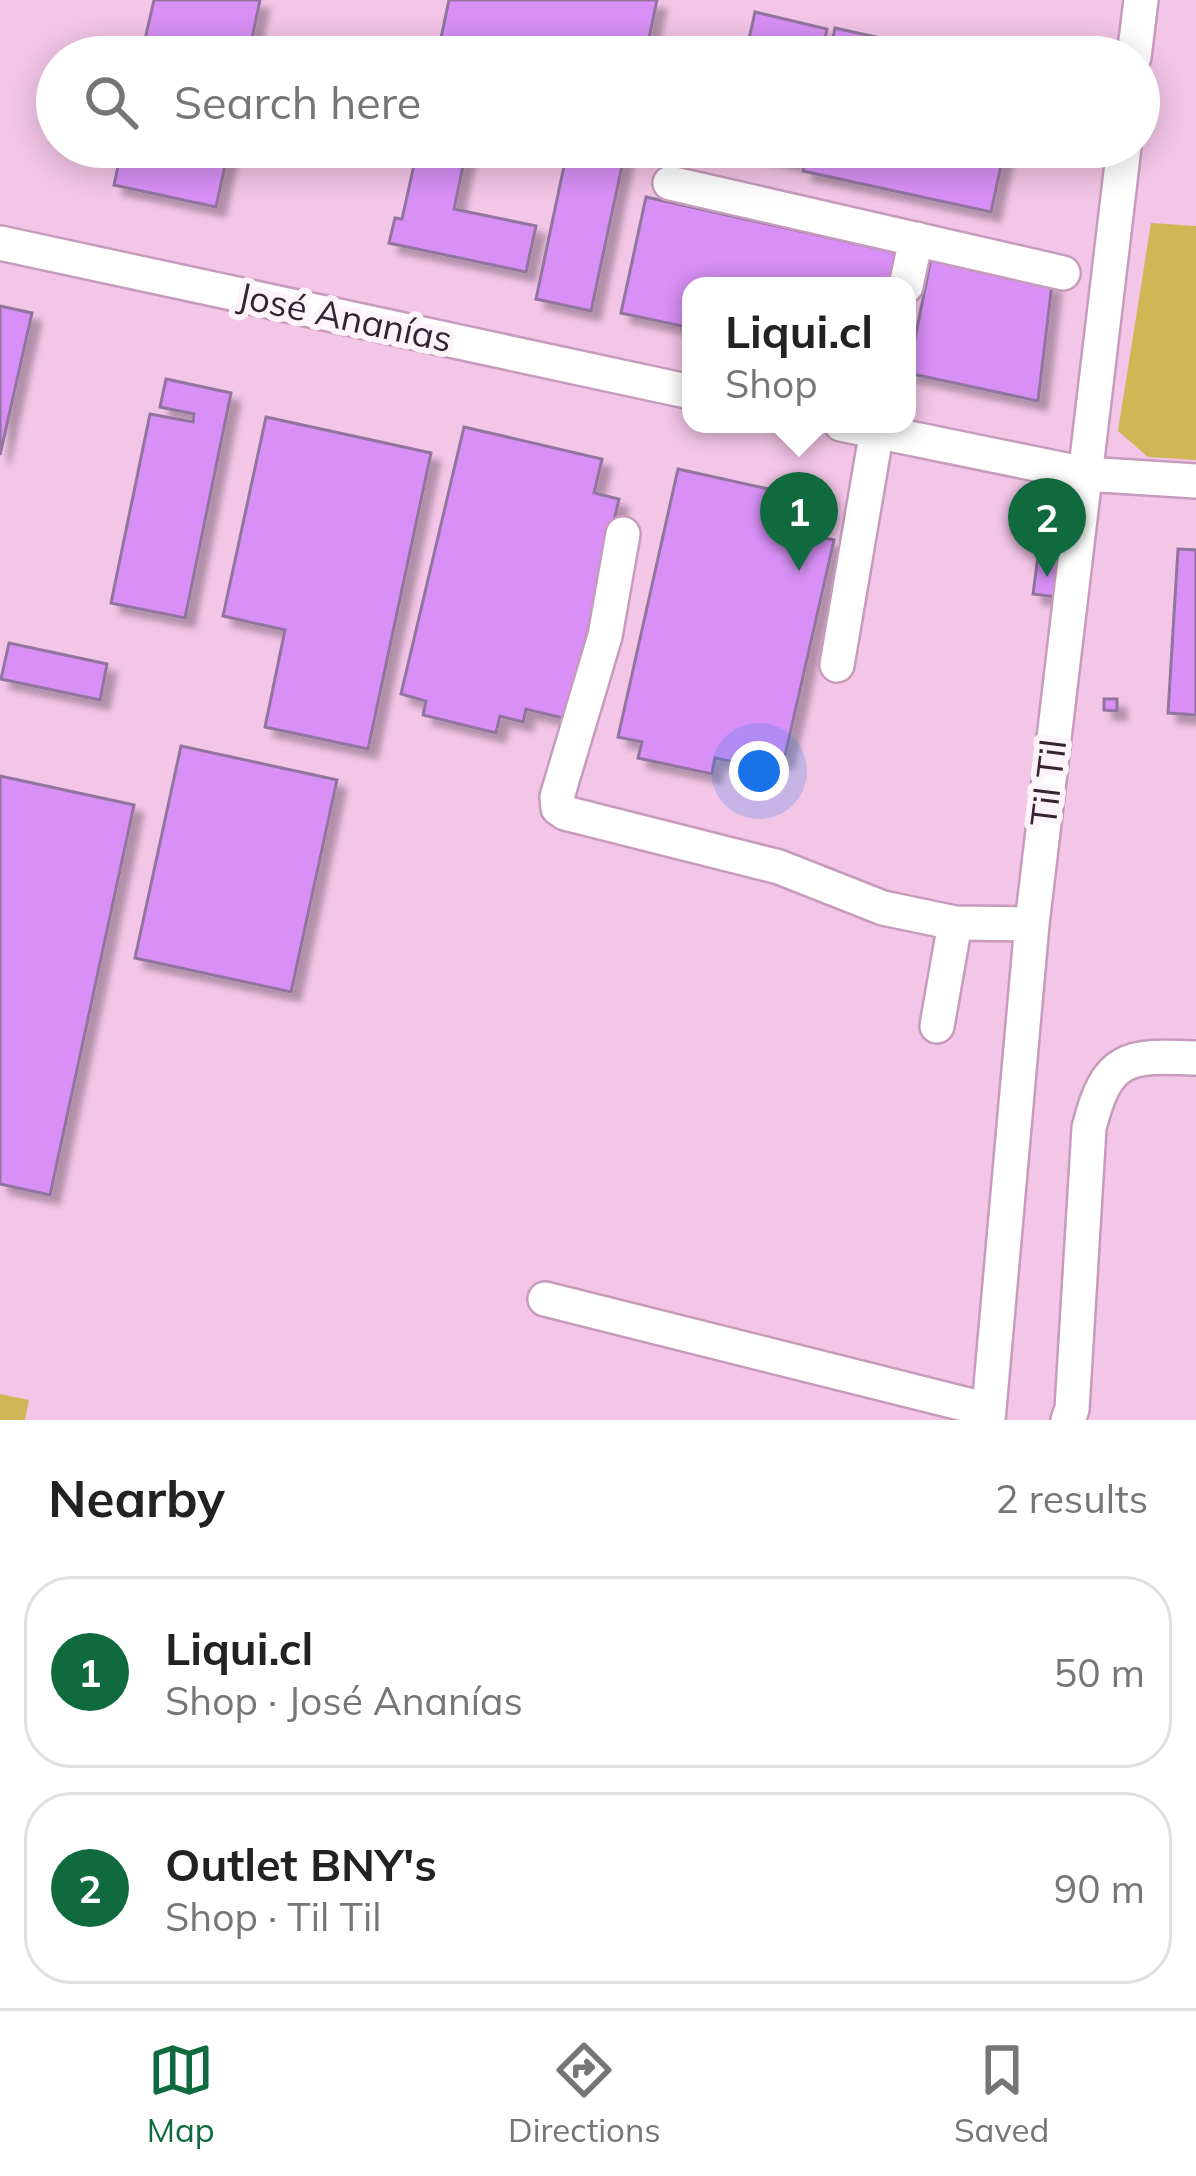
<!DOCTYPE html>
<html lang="en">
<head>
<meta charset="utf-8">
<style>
	body { margin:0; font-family:Mulish,sans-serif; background:#f6f6f6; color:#222 }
	.you { position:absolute; left:759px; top:771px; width:42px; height:42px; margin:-30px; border:9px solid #fff; border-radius:50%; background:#1a73e8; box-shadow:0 0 0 18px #1a73e833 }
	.badge { display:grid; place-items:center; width:78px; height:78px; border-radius:50%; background:#0f6a3e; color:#fff; font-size:39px; font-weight:700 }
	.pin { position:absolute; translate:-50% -99px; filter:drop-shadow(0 3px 6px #0008) }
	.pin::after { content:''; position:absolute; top:63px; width:42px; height:36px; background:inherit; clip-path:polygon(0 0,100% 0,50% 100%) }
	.popup { position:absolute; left:682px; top:277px; width:234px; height:156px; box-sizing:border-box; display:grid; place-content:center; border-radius:24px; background:#fff; filter:drop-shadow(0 3px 9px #0005); font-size:39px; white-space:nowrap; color:#767676 }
	.popup b { font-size:45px; color:#222 }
	.popup::after { content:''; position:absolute; left:50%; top:100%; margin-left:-24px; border:24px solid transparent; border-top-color:#fff }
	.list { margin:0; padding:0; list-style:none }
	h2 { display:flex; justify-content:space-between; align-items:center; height:156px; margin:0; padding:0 48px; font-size:51px }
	h2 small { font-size:39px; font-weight:400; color:#767676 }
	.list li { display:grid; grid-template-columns:78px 1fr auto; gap:36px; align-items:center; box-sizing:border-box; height:192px; margin:0 24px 24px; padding:0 24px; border:3px solid #e0e0e0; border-radius:48px }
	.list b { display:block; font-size:45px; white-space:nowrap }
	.list p { margin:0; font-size:39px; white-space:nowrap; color:#767676 }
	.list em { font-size:39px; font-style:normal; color:#767676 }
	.icon { flex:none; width:66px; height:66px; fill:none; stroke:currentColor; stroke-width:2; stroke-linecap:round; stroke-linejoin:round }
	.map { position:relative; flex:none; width:1196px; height:1420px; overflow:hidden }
	.search { position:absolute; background:#fff; box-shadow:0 6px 30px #0003; left:36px; right:36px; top:36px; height:132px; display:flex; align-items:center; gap:30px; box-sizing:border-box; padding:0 42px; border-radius:66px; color:#767676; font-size:45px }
	.sheet { height:588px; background:#fff }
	nav { display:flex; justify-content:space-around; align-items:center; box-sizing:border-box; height:168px; border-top:3px solid #e0e0e0; background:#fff; font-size:33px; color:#767676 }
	nav a { display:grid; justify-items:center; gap:6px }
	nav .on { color:#0f6a3e }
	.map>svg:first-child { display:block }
</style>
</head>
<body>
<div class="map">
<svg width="1196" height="1420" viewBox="0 0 1196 1420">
	<defs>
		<filter id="shadow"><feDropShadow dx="9" dy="9" stdDeviation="3" flood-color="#0004"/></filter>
	</defs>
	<rect width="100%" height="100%" fill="#f3c5e7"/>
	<path fill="#cfb756" d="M1151 223 1196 226V460L1148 457 1118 431Z
		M0 1394 29 1400 25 1420H0Z"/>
	<path fill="#d890f6" stroke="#91759e" stroke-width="3" filter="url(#shadow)" d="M154 0H260L248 57H141Z
		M449 0H657L645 57H437Z
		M755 12 827 29 821 57H745Z
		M835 28 966 57H829Z
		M122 147H229L216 207 114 185Z
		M418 147H467L454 209 536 226 526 272 389 243 395 218 402 219Z
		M568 147H626L591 311 536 299Z
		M730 147H800L796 162Z
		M809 147H1005L991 212 803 171Z
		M646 197 903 254 896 286H691V328L621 313Z
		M931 259 1052 284 1038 401 908 373Z
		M0 306 32 313 0 455Z
		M166 379 231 393 185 618 111 603 150 414 193 422 194 414 160 407Z
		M266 417 431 453 368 749 265 727 285 630 223 616Z
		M464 427 602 459 594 493 619 499 567 719 526 709 523 722 500 716 496 733 423 715 426 701 401 694Z
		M678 469 818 500 810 535 834 540 784 760 746 752 734 762 715 758 712 774 638 758 642 742 618 737Z
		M1178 549 1196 550V715L1168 713Z
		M1038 557 1061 560 1057 597 1033 594Z
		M9 643 107 664 100 700 1 679Z
		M1104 699H1117V711L1104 710Z
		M181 746 337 780 291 992 135 958Z
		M0 776 134 805 50 1195 0 1184Z"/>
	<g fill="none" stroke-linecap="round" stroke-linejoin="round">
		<defs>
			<path id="minor" d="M1134 57 1141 0
				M670 183 1063 273
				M0 243 691 392
				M906 286 916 239
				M841 424 1085 474 1196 481
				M623 534 605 636 557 797 558 808 565 813 779 867 883 908 955 923 1032 924
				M837 665 878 424
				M937 1026 955 923
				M545 1299 988 1410
				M988 1420 1032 924 1124 147
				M1068 1420 1072 1409 1089 1128C1107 1056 1127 1055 1196 1058"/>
		</defs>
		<use href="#minor" stroke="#c79bbc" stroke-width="38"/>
		<use href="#minor" stroke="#fff" stroke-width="33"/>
	</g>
	<g text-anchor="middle" stroke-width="12" stroke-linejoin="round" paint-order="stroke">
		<g font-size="36" fill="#352331" stroke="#fdf3fa">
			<text transform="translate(345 317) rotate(12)" y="13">José Ananías</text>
			<text transform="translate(1048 783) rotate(-83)" y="13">Til Til</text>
		</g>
	</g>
</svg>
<div class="you"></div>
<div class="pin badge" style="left:799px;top:571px">1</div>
<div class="popup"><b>Liqui.cl</b>Shop</div>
<div class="pin badge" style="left:1047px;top:577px">2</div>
<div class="search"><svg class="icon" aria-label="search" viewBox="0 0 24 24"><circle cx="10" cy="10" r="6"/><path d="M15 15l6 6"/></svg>Search here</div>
</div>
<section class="sheet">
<h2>Nearby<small>2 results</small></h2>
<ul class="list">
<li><span class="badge">1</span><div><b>Liqui.cl</b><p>Shop · José Ananías</p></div><em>50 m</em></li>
<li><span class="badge">2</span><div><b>Outlet BNY's</b><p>Shop · Til Til</p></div><em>90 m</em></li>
</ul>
</section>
<nav>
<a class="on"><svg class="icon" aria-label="map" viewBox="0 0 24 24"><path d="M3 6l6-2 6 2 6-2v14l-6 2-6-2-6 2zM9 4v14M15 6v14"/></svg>Map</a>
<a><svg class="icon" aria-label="directions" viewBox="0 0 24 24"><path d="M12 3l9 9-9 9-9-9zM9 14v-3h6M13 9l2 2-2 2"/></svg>Directions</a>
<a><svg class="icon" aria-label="saved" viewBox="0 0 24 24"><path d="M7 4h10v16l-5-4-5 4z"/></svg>Saved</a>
</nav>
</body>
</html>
